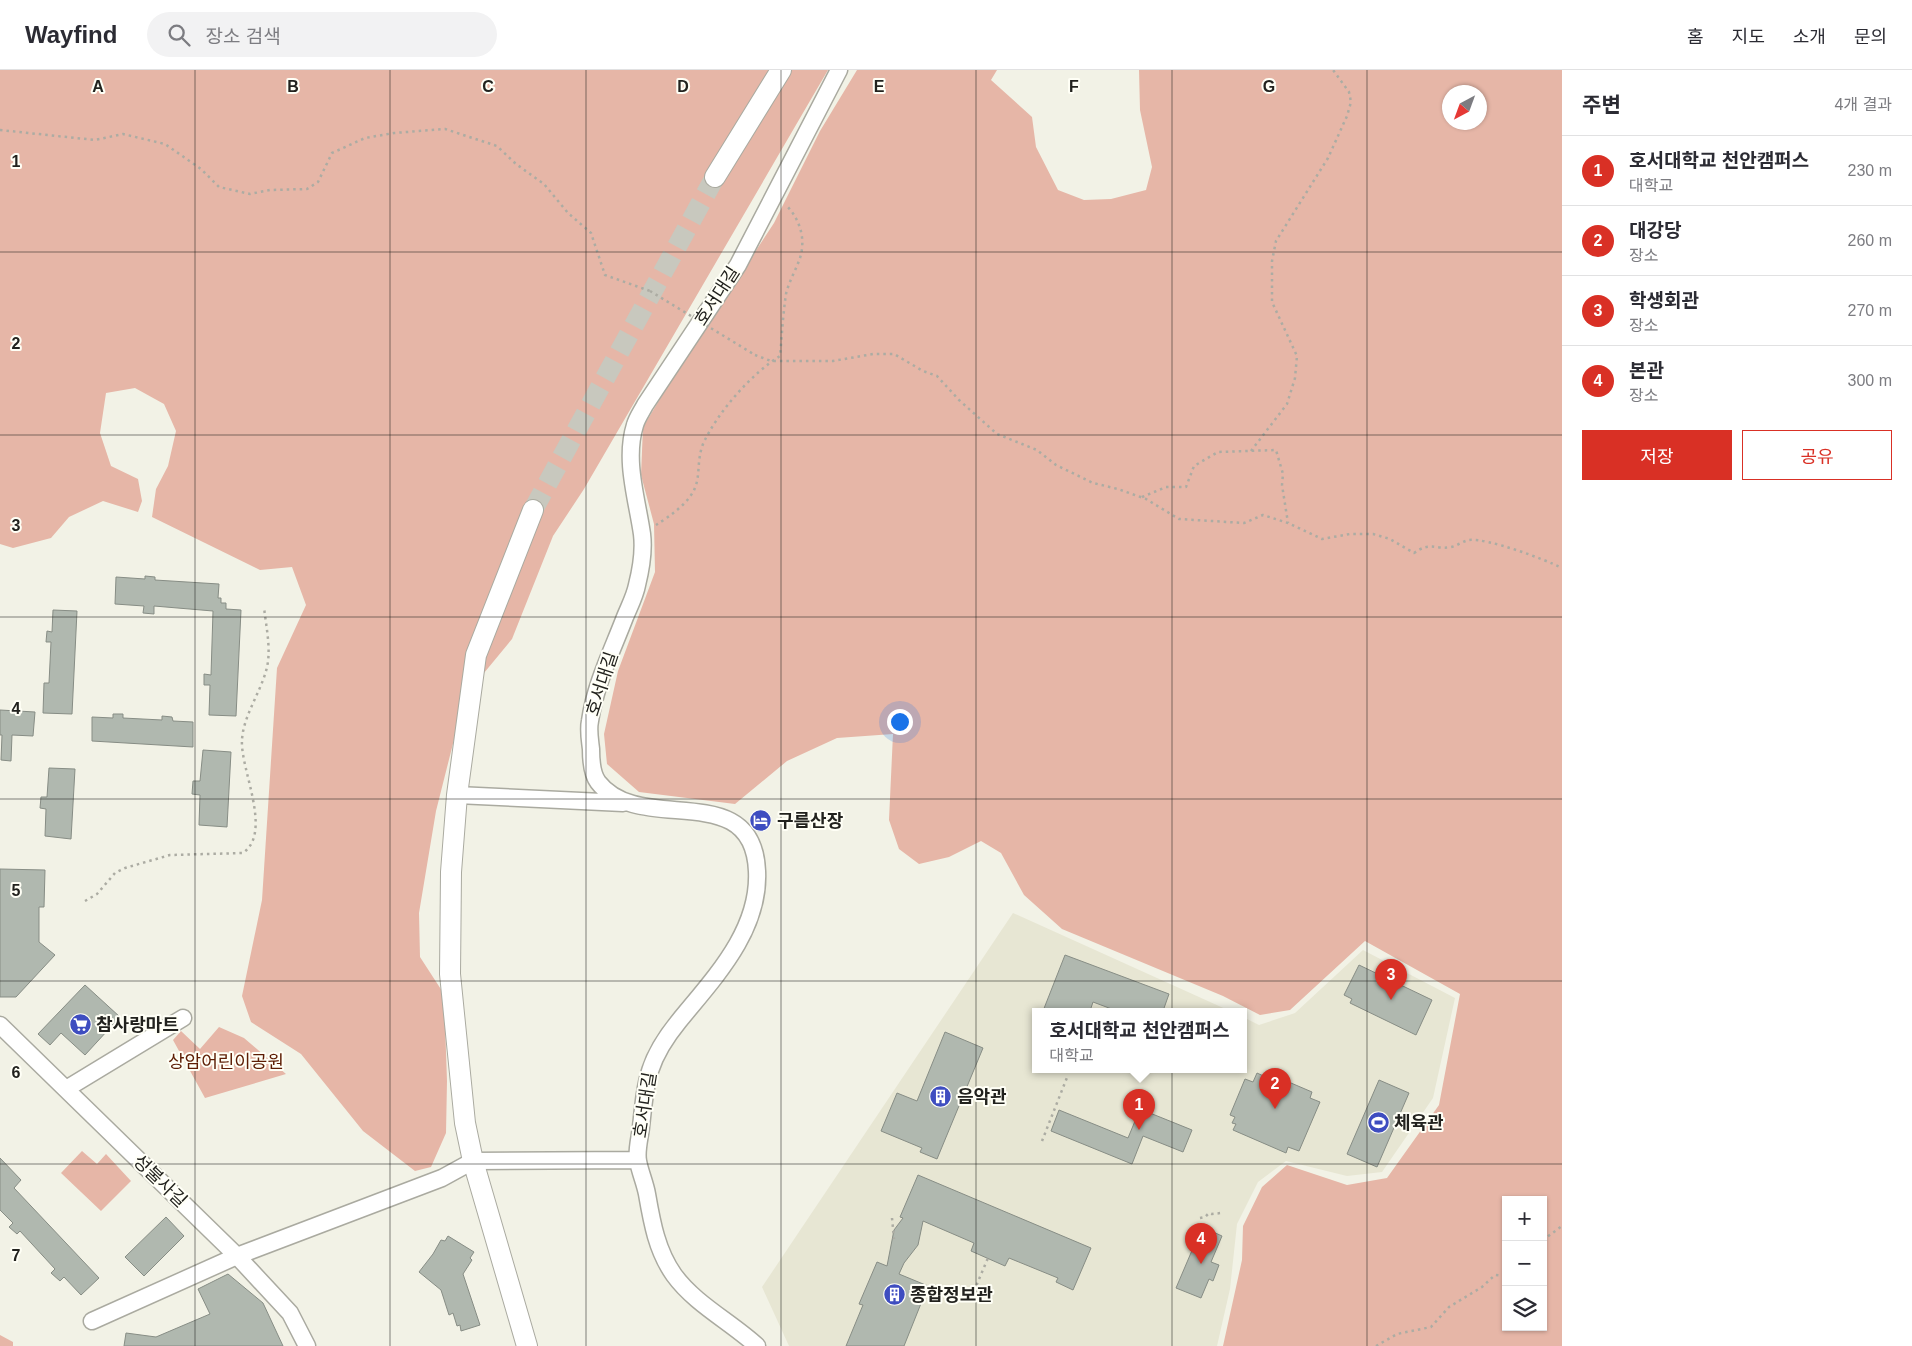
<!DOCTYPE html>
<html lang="ko">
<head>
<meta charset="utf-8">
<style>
	body { margin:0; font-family:Arial,"Noto Sans KR",sans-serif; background:#f2f2f3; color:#2b2b33 }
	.controls { position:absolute; right:15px; bottom:15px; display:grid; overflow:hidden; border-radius:0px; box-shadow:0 1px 4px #0004 }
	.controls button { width:45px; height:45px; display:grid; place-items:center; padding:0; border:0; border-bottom:1px solid #e1e1e2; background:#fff; color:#2b2b33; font:25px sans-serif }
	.compass { position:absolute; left:1442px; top:15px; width:45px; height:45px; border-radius:50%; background:#fff; box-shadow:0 1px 4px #0004; rotate:221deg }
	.you { position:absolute; left:899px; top:651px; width:18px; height:18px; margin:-12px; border:4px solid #fff; border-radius:50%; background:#1a73e8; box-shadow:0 0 0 8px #1a73e833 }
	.badge { display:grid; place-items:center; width:32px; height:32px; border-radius:50%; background:#d93025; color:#fff; font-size:16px; font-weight:700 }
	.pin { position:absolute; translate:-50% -41px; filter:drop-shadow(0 1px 2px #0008) }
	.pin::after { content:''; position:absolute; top:26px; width:18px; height:15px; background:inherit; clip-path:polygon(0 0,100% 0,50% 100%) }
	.popup { position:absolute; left:1032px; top:938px; width:215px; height:65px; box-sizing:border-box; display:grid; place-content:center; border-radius:0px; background:#fff; filter:drop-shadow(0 1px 4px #0005); font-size:16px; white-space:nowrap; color:#7c7c81 }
	.popup b { font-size:19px; color:#2b2b33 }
	.popup::after { content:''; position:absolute; left:50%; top:100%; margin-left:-10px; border:10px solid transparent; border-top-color:#fff }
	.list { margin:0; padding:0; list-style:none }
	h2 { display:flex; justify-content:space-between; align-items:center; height:65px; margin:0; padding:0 20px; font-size:21px }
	h2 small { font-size:16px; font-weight:400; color:#7c7c81 }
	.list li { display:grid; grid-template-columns:32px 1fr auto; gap:15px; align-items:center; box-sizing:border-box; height:70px; padding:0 20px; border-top:1px solid #e1e1e2 }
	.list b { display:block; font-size:19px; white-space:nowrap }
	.list p { margin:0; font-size:16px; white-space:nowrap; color:#7c7c81 }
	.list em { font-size:16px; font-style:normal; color:#7c7c81 }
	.actions { display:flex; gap:10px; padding:15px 20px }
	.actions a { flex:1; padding:11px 0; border:1px solid #d93025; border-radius:0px; text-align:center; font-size:18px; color:#d93025 }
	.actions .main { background:#d93025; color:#fff }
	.icon { flex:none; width:28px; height:28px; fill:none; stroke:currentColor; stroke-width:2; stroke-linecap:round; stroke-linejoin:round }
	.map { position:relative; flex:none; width:1562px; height:1276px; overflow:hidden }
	header { display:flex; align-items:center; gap:30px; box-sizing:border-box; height:70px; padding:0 25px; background:#fff; border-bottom:1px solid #e1e1e2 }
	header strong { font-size:24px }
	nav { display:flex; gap:28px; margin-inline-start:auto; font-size:18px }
	.search { width:350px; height:45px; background:#f2f2f3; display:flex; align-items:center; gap:12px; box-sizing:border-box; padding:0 18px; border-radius:28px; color:#7c7c81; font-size:19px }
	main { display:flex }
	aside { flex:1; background:#fff }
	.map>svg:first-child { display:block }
</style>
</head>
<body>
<header>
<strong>Wayfind</strong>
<div class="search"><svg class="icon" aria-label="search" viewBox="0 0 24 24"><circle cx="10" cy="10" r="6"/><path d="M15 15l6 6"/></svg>장소 검색</div>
<nav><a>홈</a><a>지도</a><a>소개</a><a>문의</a></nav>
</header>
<main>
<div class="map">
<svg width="1562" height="1276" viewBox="0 0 1562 1276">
	<rect width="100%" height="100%" fill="#f2f2e6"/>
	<path fill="#e7e6d3" d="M1013 843 1230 941H1035V999H1243V947L1259 955 1295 943 1363 880 1455 928 1433 1028 1382 1102 1347 1106 1286 1091 1258 1112 1237 1154 1230 1219 1217 1276H789L762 1217Z"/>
	<path fill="#e6b6a7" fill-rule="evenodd" d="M0 0H828L584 419 553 466 512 569 465 626 436 741 419 843 420 887 444 924 447 1011 446 1063 431 1097 415 1101 363 1061 301 984 251 952 242 926 262 830 277 598 306 535 292 497 260 500 152 447 156 419 168 396 176 361 164 334 135 318 106 323 100 363 111 396 138 409 142 431 138 442 103 431 69 447 51 468 13 478 0 474Z
		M857 0H997L991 10 1032 47 1036 77 1058 120 1084 130 1111 129 1146 120 1152 97 1140 40 1139 0H1562V1276H1223L1242 1190 1243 1156 1262 1117 1287 1095 1347 1115 1387 1108 1439 1035 1460 924 1365 871 1290 940 1260 945 1223 926 1062 859 1024 825 1001 783 981 771 949 787 919 794 899 779 889 750 893 664 837 668 787 691 735 734 639 722 607 694 604 664 618 601 655 502 654 454 641 405 643 357 675 304 774 153 820 61ZM1450 22H1480V52H1450ZM1506 1130H1543V1257H1506Z
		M219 957 244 968 286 1004 205 1028 173 970 181 961 200 979Z
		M82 1081 97 1094 106 1084 131 1111 101 1141 61 1103Z
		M0 1265 13 1272V1276H0Z"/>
	<path fill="#b0b8af" stroke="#878d85" d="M145 506 155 507V510L219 514 218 528H221V533H226V539L241 540 236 646 209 645 210 615H204V604L211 605 213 541 154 536V544L143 543 144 536 115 534 116 507 145 509Z
		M53 540 77 541 72 644 43 643 44 613H49L51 572H46L47 561 52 562Z
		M0 640 35 642 33 666 12 665 11 691 1 690 2 665H0Z
		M113 644H123V648L162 650V646L172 647 173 651 193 652V677L92 671V647L113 648Z
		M203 680 231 682 227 757 199 755 200 725 192 724 193 711H200Z
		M49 698 75 699 71 769 45 766 46 739 40 738 41 727H47Z
		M0 799 45 800 44 837H39V872L55 885 16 927H0Z
		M1065 885 1169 924 1163 941H1117L1093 932 1090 941H1043Z
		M1359 895 1432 930 1416 965 1350 933 1352 929 1344 925Z
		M85 915 120 947 85 985 61 963 50 975 38 964Z
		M945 962 983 978 937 1089 920 1082 922 1078 881 1061 897 1023 917 1031Z
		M1257 1003 1268 1008 1270 1004 1312 1022 1310 1028 1320 1032 1299 1081 1288 1077 1286 1083 1233 1060 1236 1054 1232 1053 1235 1047 1230 1045 1245 1009 1253 1012Z
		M1379 1010 1409 1023 1377 1097 1347 1084Z
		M1140 1039 1192 1060 1183 1082 1143 1066 1132 1094 1051 1061 1059 1040 1128 1068Z
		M0 1088 21 1110 14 1118 99 1208 81 1225 64 1207 60 1211 51 1203 55 1199 20 1161 17 1164 9 1157 13 1153 0 1140Z
		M918 1105 1091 1178 1073 1220 1056 1212 1058 1208 1009 1188 1005 1196 971 1181 974 1173 923 1151 918 1175 904 1193 899 1204 928 1216 904 1276H846L863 1235 859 1234 877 1192 887 1196 894 1160 903 1148 900 1147Z
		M166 1147 184 1166 144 1206 125 1187Z
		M1202 1157 1222 1166 1211 1192 1219 1195 1213 1211 1209 1209 1201 1228 1176 1218Z
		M448 1166 474 1182 470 1188 472 1190 463 1204 480 1255 461 1261 460 1255 457 1256 453 1243 449 1245 441 1220 419 1202 433 1184 441 1170 445 1171Z
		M228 1204 263 1233 283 1276H124L126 1263 156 1267 210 1244 198 1219Z"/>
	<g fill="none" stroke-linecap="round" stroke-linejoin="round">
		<path stroke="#c8c8be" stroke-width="20" stroke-dasharray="20 10" stroke-linecap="butt" d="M533 440 715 107"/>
		<defs>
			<path id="minor" d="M457 725 623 733
				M0 955 237 1186 290 1243 307 1276
				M66 1019 183 948
				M92 1251 237 1186 442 1108 473 1091 638 1090
				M757 1276C731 1252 695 1234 674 1205 657 1181 652 1153 647 1124 645 1113 640 1102 638 1091 636 1081 640 1067 641 1057 646 1009 648 989 679 951 714 908 760 861 757 801 753 706 640 767 598 712 592 704 591 689 591 679 590 670 588 660 590 651 595 615 612 581 625 547 629 537 635 526 637 515 641 499 644 480 642 464 637 429 624 390 635 355 637 348 642 341 645 335L738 195 839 0"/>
			<path id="tertiary" d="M715 107 781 0
				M527 1276 473 1091 465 1053 450 904 451 802 457 725 476 585 533 440"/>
		</defs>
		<use href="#minor" stroke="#aaaaa0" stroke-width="19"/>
		<use href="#tertiary" stroke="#aaaaa0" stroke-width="22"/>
		<path stroke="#acaca3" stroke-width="2.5" stroke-dasharray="2.5 4" stroke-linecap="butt" d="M0 60 95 70 123 64 165 74 201 99 219 117 250 124 270 120 307 119 318 112 332 83 365 68 394 63 445 59 497 76 516 94 544 114 568 143 591 163 605 205 650 221
			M755 285 771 291H833L873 284H894L923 301 937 306 959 330 997 364 1037 380 1056 395 1093 413 1118 419 1146 429 1179 449 1244 453 1263 445 1288 453 1322 469 1350 464H1373L1390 469 1414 483C1431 471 1434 480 1451 477 1457 476 1463 471 1469 470 1488 468 1544 489 1562 498
			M1251 381 1287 334 1295 308 1297 286 1272 232V191L1276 171 1328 88 1347 46 1351 32 1349 22 1333 0
			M1142 427 1166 417H1186L1194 396 1218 382 1276 380 1283 404 1282 415 1288 453
			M656 455C670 446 691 432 696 415 700 402 697 390 703 374 717 343 751 304 780 286 782 265 783 244 786 224 789 211 796 200 800 188 806 169 800 149 786 135
			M85 831 97 824 115 803 125 798 170 785 243 783C273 762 240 699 242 670 243 647 260 623 266 601 272 581 266 557 264 537
			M1042 1071 1068 1005
			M892 1148 894 1169
			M1200 1148 1205 1147 1209 1143 1212 1144 1221 1143
			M1543 1178 1547 1167 1562 1156
			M974 1221 988 1188
			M1376 1276 1397 1264 1431 1257 1449 1237 1482 1217 1495 1205 1506 1206"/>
		<use href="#minor" stroke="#fff" stroke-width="16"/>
		<use href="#tertiary" stroke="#fff" stroke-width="20"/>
		<path stroke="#acaca3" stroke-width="2.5" stroke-dasharray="2.5 4" stroke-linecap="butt" d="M650 221 755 285"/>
	</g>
	<path fill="none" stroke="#22221e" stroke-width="1" stroke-opacity="0.55" d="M195 0V1276M390 0V1276M586 0V1276M781 0V1276M976 0V1276M1172 0V1276M1367 0V1276M0 182H1562M0 365H1562M0 547H1562M0 729H1562M0 911H1562M0 1094H1562"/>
	<defs>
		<symbol id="hotel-disc" viewBox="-11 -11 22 22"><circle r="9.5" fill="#3e4dc0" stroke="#fffff6"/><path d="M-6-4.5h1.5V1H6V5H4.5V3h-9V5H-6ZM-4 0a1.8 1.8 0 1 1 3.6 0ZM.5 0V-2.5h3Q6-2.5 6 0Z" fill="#fff"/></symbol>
		<symbol id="supermarket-disc" viewBox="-11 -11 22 22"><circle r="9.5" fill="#3e4dc0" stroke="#fffff6"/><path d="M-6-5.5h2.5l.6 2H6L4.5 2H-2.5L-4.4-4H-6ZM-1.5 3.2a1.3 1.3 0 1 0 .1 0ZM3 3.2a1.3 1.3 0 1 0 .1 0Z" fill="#fff"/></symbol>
		<symbol id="building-disc" viewBox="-11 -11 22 22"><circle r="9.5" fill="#3e4dc0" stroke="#fffff6"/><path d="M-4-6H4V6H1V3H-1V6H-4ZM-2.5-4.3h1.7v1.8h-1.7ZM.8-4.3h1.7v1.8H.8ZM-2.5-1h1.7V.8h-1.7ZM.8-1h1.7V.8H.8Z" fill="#fff"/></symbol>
		<symbol id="stadium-disc" viewBox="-11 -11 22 22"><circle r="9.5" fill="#3e4dc0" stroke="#fffff6"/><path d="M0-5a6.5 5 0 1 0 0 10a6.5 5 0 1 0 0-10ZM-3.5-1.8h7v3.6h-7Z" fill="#fff"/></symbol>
	</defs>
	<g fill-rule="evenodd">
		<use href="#hotel-disc" x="748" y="738" width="25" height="25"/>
		<use href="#supermarket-disc" x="68" y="942" width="25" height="25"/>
		<use href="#building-disc" x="928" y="1014" width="25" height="25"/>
		<use href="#stadium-disc" x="1366" y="1040" width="25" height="25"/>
		<use href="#building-disc" x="882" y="1212" width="25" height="25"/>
	</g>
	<g text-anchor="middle" stroke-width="4" stroke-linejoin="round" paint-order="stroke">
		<g font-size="18" fill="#22221e" stroke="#fffff6">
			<text transform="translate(717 226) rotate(-57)" y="6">호서대길</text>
			<text transform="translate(602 614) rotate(-72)" y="6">호서대길</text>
			<text transform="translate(645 1035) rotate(-81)" y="6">호서대길</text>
			<text transform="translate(160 1111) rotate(44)" y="6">성불사길</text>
		</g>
		<g font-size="18" font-weight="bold" fill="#22221e" stroke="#fffff6" text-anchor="start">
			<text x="777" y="757">구름산장</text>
			<text x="96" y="961">참사랑마트</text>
			<text x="957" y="1033">음악관</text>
			<text x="1394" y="1059">체육관</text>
			<text x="910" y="1231">종합정보관</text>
		</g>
		<g font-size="18" fill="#5d1d04" stroke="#fffff6">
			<text x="226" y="998">상암어린이공원</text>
		</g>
	</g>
	<g font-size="16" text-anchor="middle" font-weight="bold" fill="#22221e" stroke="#fffff6" stroke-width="4" stroke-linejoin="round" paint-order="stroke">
		<text x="98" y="22">A</text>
		<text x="293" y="22">B</text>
		<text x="488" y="22">C</text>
		<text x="683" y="22">D</text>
		<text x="879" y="22">E</text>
		<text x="1074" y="22">F</text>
		<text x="1269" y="22">G</text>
		<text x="16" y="97">1</text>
		<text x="16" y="279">2</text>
		<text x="16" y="461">3</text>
		<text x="16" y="644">4</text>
		<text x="16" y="826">5</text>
		<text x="16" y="1008">6</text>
		<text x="16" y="1191">7</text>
	</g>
</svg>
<div class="controls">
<button>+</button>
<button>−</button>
<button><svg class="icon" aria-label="layers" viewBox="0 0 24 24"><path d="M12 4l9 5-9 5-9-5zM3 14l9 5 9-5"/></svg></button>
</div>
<svg class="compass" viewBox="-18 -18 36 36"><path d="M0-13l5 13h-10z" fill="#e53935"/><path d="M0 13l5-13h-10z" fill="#7c7c81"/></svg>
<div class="you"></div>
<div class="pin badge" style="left:1139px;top:1060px">1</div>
<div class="popup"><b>호서대학교 천안캠퍼스</b>대학교</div>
<div class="pin badge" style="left:1275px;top:1039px">2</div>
<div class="pin badge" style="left:1391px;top:930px">3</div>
<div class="pin badge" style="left:1201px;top:1194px">4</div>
</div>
<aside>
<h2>주변<small>4개 결과</small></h2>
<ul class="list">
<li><span class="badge">1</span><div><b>호서대학교 천안캠퍼스</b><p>대학교</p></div><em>230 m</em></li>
<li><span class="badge">2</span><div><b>대강당</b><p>장소</p></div><em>260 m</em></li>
<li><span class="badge">3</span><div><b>학생회관</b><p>장소</p></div><em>270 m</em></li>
<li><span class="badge">4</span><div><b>본관</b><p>장소</p></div><em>300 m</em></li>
</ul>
<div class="actions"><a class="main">저장</a><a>공유</a></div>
</aside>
</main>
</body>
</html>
